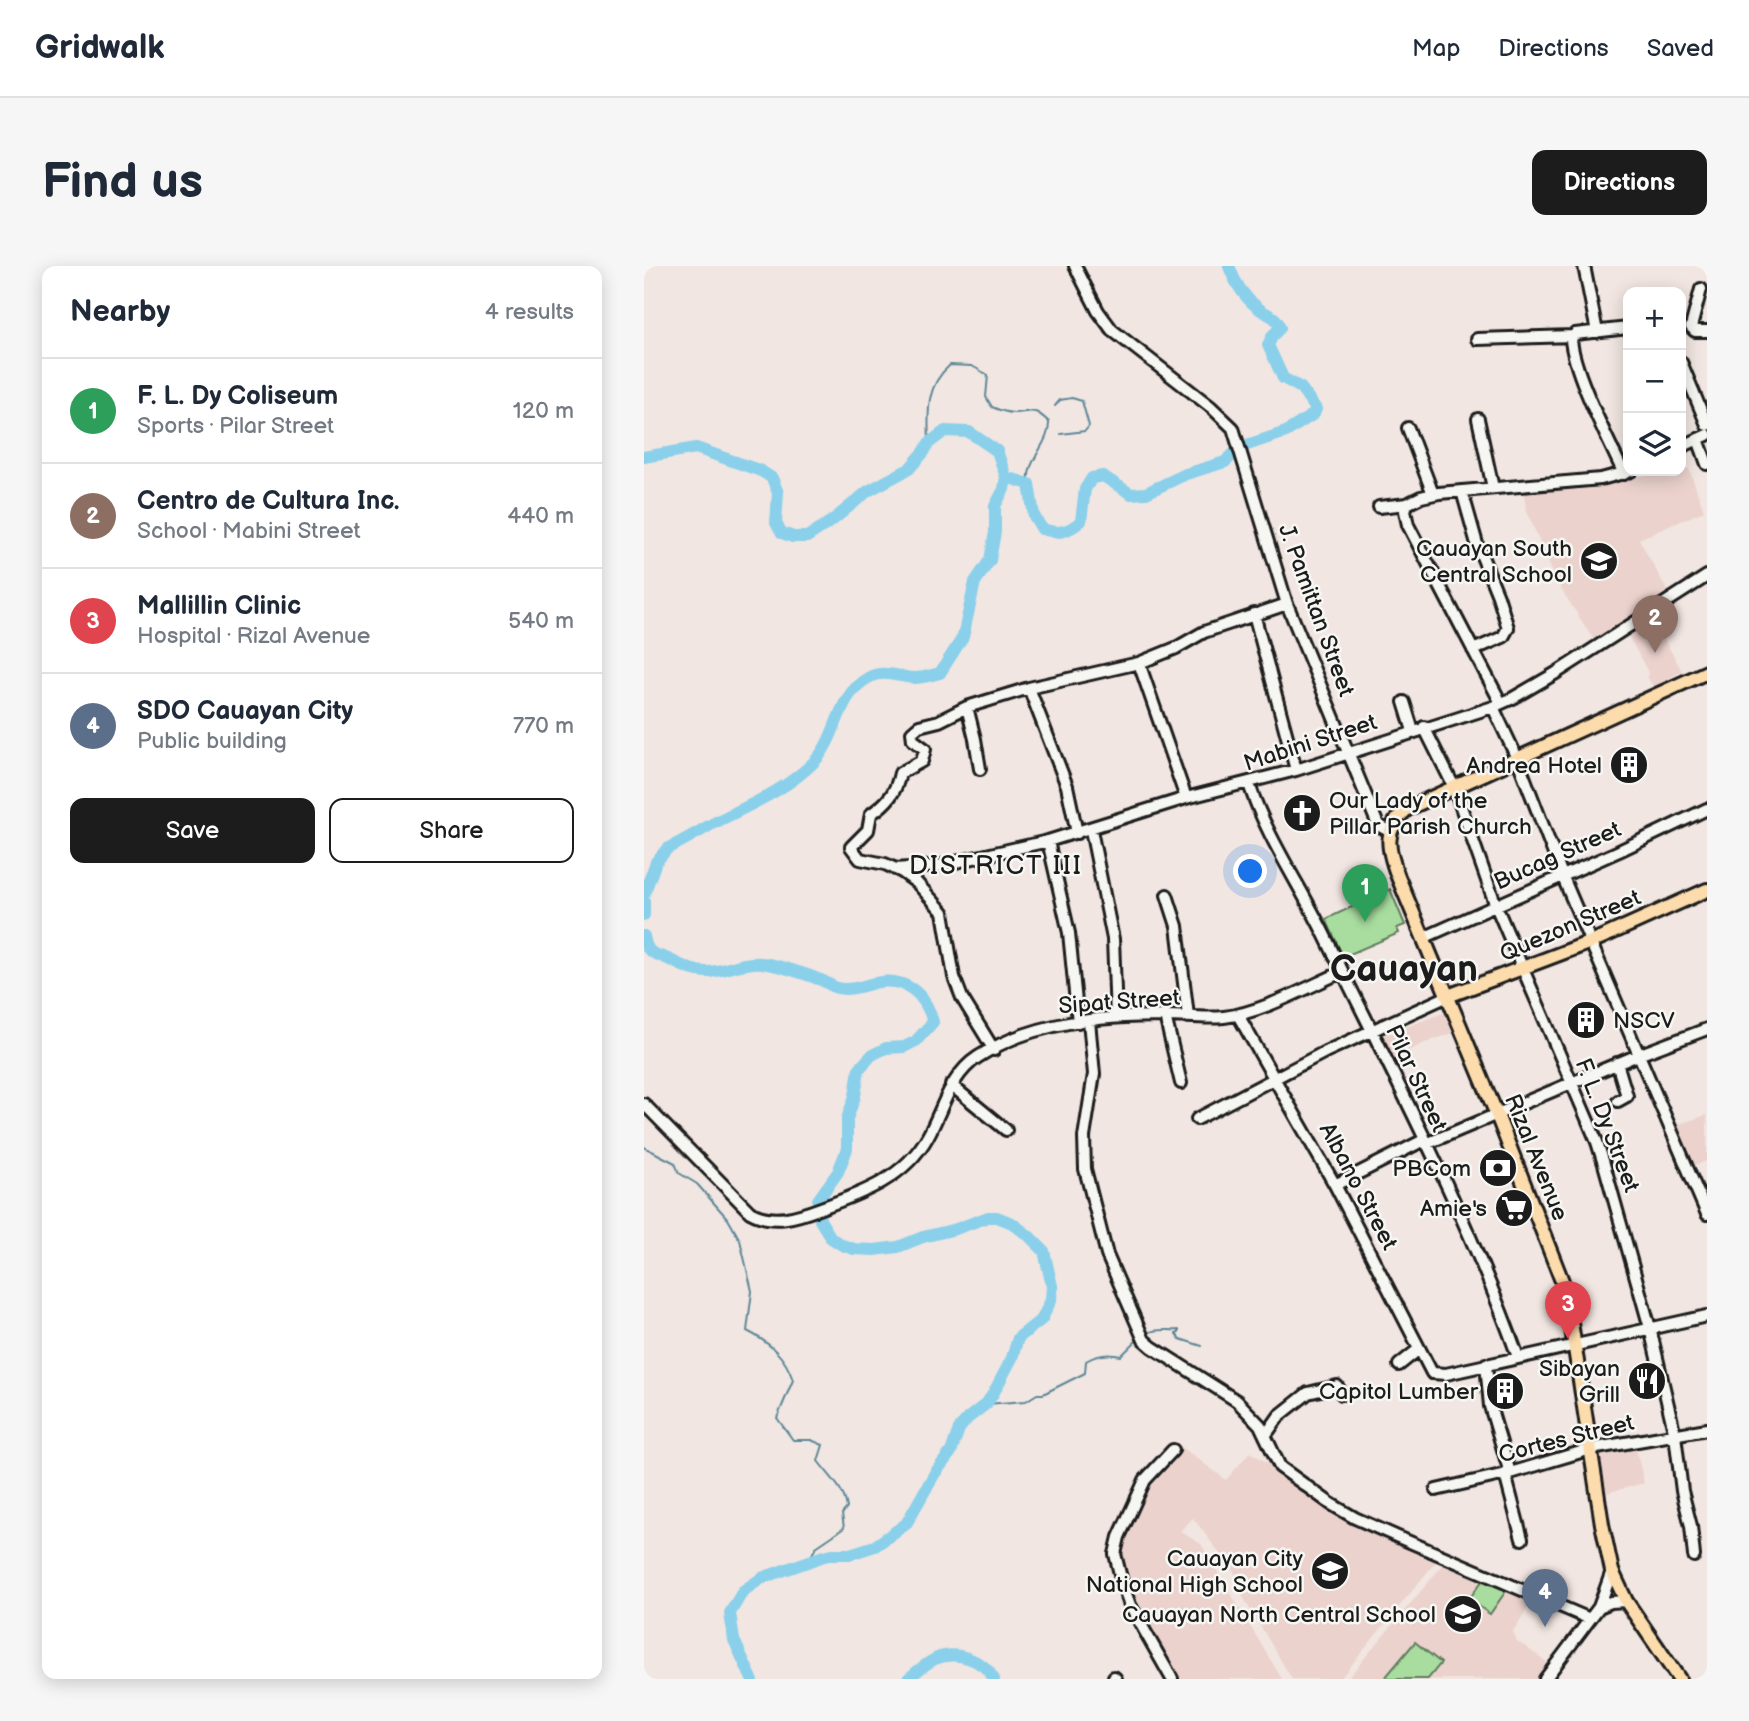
<!DOCTYPE html>
<html lang="en">
<head>
<meta charset="utf-8">
<style>
	body { margin:0; font-family:"Balsamiq Sans",sans-serif; background:#f6f6f7; color:#1f2937 }
	.controls { position:absolute; right:21px; top:21px; display:grid; overflow:hidden; border-radius:14px; box-shadow:0 4px 18px #0003 }
	.controls button { width:63px; height:63px; display:grid; place-items:center; padding:0; border:0; border-bottom:2px solid #e0e1e3; background:#fff; color:#1f2937; font:35px sans-serif }
	.you { position:absolute; left:607px; top:606px; width:24px; height:24px; margin:-18px; border:5px solid #fff; border-radius:50%; background:#1a73e8; box-shadow:0 0 0 10px #1a73e833 }
	.badge { display:grid; place-items:center; width:46px; height:46px; border-radius:50%; background:#1c1c1c; color:#fff; font-size:23px; font-weight:700 }
	.pin { position:absolute; translate:-50% -58px; filter:drop-shadow(0 2px 4px #0008) }
	.pin::after { content:''; position:absolute; top:37px; width:24px; height:21px; background:inherit; clip-path:polygon(0 0,100% 0,50% 100%) }
	.list { margin:0; padding:0; list-style:none }
	h2 { display:flex; justify-content:space-between; align-items:center; height:91px; margin:0; padding:0 28px; font-size:30px }
	h2 small { font-size:23px; font-weight:400; color:#747a83 }
	.list li { display:grid; grid-template-columns:46px 1fr auto; gap:21px; align-items:center; box-sizing:border-box; height:105px; padding:0 28px; border-top:2px solid #e0e1e3 }
	.list b { display:block; font-size:26px; white-space:nowrap }
	.list p { margin:0; font-size:23px; white-space:nowrap; color:#747a83 }
	.list em { font-size:23px; font-style:normal; color:#747a83 }
	.actions { display:flex; gap:14px; padding:21px 28px }
	.actions a { flex:1; padding:16px 0; border:2px solid #1c1c1c; border-radius:14px; text-align:center; font-size:24px; color:#1c1c1c }
	.actions .main { background:#1c1c1c; color:#fff }
	.icon { flex:none; width:38px; height:38px; fill:none; stroke:currentColor; stroke-width:2; stroke-linecap:round; stroke-linejoin:round }
	.map { position:relative; flex:none; width:1063px; height:1413px; overflow:hidden; border-radius:14px }
	header { display:flex; align-items:center; gap:42px; box-sizing:border-box; height:98px; padding:0 35px; background:#fff; border-bottom:2px solid #e0e1e3 }
	header strong { font-size:33px }
	nav { display:flex; gap:38px; margin-inline-start:auto; font-size:24px }
	.intro { display:flex; align-items:center; justify-content:space-between; box-sizing:border-box; height:168px; padding:0 42px }
	h1 { margin:0; font-size:49px }
	.button { padding:18px 32px; border-radius:14px; background:#1c1c1c; color:#fff; font-size:24px; font-weight:700 }
	main { display:flex; gap:42px; padding:0 42px }
	aside { flex:1; background:#fff; border-radius:14px; box-shadow:0 4px 18px #0003 }
	.map>svg:first-child { display:block }
</style>
</head>
<body>
<header>
<strong>Gridwalk</strong>
<nav><a>Map</a><a>Directions</a><a>Saved</a></nav>
</header>
<div class="intro"><h1>Find us</h1><a class="button">Directions</a></div>
<main>
<aside>
<h2>Nearby<small>4 results</small></h2>
<ul class="list">
<li><span class="badge" style="background:#2e9e5b">1</span><div><b>F. L. Dy Coliseum</b><p>Sports · Pilar Street</p></div><em>120 m</em></li>
<li><span class="badge" style="background:#8d6e63">2</span><div><b>Centro de Cultura Inc.</b><p>School · Mabini Street</p></div><em>440 m</em></li>
<li><span class="badge" style="background:#e0444e">3</span><div><b>Mallillin Clinic</b><p>Hospital · Rizal Avenue</p></div><em>540 m</em></li>
<li><span class="badge" style="background:#5c6f8a">4</span><div><b>SDO Cauayan City</b><p>Public building</p></div><em>770 m</em></li>
</ul>
<div class="actions"><a class="main">Save</a><a>Share</a></div>
</aside>
<div class="map">
<svg width="1063" height="1413" viewBox="0 0 1063 1413">
	<rect width="100%" height="100%" fill="#f1e6e1"/>
	<filter id="ink" filterUnits="userSpaceOnUse"><feTurbulence type="fractalNoise" baseFrequency=".0143" numOctaves="2"/><feDisplacementMap in="SourceGraphic" scale="14" xChannelSelector="R" yChannelSelector="G"/><feConvolveMatrix kernelMatrix="1 2 1 2 8 2 1 2 1" color-interpolation-filters="sRGB"/></filter>
	<g filter="url(#ink)">
		<path fill="#ebd2cd" d="M1045 203 1060 245 995 273 1025 328 952 377 913 317 882 243 879 223 960 215Z
			M1009 354 1038 405 1009 421 1003 410 1005 408 984 369Z
			M802 746 809 767 781 777 749 792 738 770Z
			M1063 849V895L1051 899 1032 859Z
			M535 1179 582 1214 606 1186 677 1230 794 1293 696 1413H648L593 1321 598 1317 549 1252 536 1265 557 1278 638 1413H535L491 1341 484 1324 477 1288 480 1270 502 1215Z
			M991 1179 1000 1217 962 1227 952 1189Z
			M804 1293 892 1330 869 1365 873 1375 907 1399 896 1413H703Z"/>
		<path fill="#a8dd9f" stroke="#627c5e" stroke-width="2" d="M746 623 761 659 753 662 755 667 699 691 682 653Z
			M841 1311 862 1325 846 1348 825 1333Z
			M771 1376 797 1397 784 1413H740Z"/>
		<g fill="none" stroke-linecap="round" stroke-linejoin="round">
			<path stroke="#5e8898" stroke-width="2" d="M411 140 416 134 428 132 438 135 445 160 441 165 417 168
				M285 177C284 146 281 121 306 99L328 100 344 109 342 131 348 141C355 144 362 147 370 147 390 146 389 141 405 156 406 178 381 195 385 218
				M0 881 31 897 35 907 53 918 84 953 96 974 108 1025 103 1065C125 1076 141 1090 149 1114L133 1152 149 1174H167L179 1179 174 1195C186 1211 200 1222 203 1242L198 1248 200 1262 172 1281 163 1298
				M504 1067C513 1062 525 1065 535 1064V1067L532 1068 536 1073 558 1080
				M342 1138 382 1135 393 1128H399L441 1107 442 1095C452 1089 465 1087 477 1090L496 1071"/>
			<path stroke="#8ad0eb" stroke-width="12" d="M0 191 52 182 117 205 128 212 134 227 132 257 138 267 149 271H163L189 254 224 225 265 203 280 186 285 177 301 165 325 166 353 185 362 211 360 223 351 240V266L346 294 331 316 319 371 296 407C288 409 279 412 270 412 254 411 239 403 224 412 192 430 194 472 170 496 141 525 105 539 70 557 54 566 39 575 23 583L12 596 0 628
				M362 211 385 218 390 250 398 263C415 268 423 267 437 255L441 223 448 212 459 210 487 228 502 227 542 208 581 196 597 181 642 166 670 148 672 143 657 122 639 112 624 79 629 69 636 62C633 48 622 50 613 41 600 31 590 15 585 0
				M0 635V649
				M0 670C3 689 10 687 24 693 37 699 50 707 65 706 82 705 100 695 118 697 130 698 162 708 174 713 181 715 187 720 193 722 206 725 218 720 230 717 261 710 281 727 289 756L272 775 260 781 242 782 228 789 215 803 211 830 203 853V883L194 906 174 934 176 954 187 972 198 979 210 983 230 984 254 981 279 971 312 963 344 951H353L368 957 385 970 400 985 408 1020 407 1034 398 1053 374 1072 368 1092 349 1128 342 1138 324 1152 315 1163 307 1186 291 1207 262 1258 231 1280 206 1288H188L177 1291 118 1312 99 1325 86 1347 90 1374 108 1413
				M264 1413C272 1406 281 1398 291 1393 312 1384 339 1393 350 1413"/>
			<defs>
				<path id="minor" d="M431 0 454 45 468 64 567 141 589 162 643 338 734 559 747 566
					M940 0 953 66
					M1057 23 1047 61 1051 65H1063
					M833 73 929 70
					M1037 96 1063 159
					M834 153 849 222
					M764 162 789 228
					M1054 173 1063 198
					M1037 181 1063 169
					M980 208C965 175 929 106 927 73L931 68 984 62
					M818 225 833 278 854 330 864 362 859 371 829 384
					M763 238 761 245 764 259 857 437
					M735 241 763 238 777 231 795 227 957 213 987 205
					M610 348 652 504
					M495 397 542 532
					M385 422 423 520 433 567
					M760 436 769 465
					M323 441 331 473 336 503
					M849 441 873 492 918 609 1063 948
					M780 461 810 521 852 640 953 876 960 898 1006 1062 1031 1169 1038 1225 1047 1260 1050 1290
					M605 518C623 572 656 619 681 670 748 807 823 948 874 1091
					M447 564 469 673 472 751
					M404 575 425 667 434 756
					M251 603 294 600 404 575 542 532 652 504 849 441 869 432 912 407 1063 310
					M523 629 533 660 544 750
					M779 672 975 585 1063 543
					M594 749 691 919 788 1107 802 1108 1063 1050
					M521 750 537 817
					M445 755 450 808 440 871 441 903 463 989 500 1074 508 1081 593 1135 616 1159 636 1201 687 1238 711 1252 754 1271 946 1353
					M350 784 318 732 310 711 299 646 273 617 258 606 241 598 216 593 207 581 224 564 227 548C243 537 252 527 256 507L278 495 281 483 269 474 268 466 275 460 295 455 323 441 385 422 495 397 532 382 560 366 643 338
					M973 797 983 830 974 835
					M307 819 362 864
					M0 838 106 946C129 959 153 951 177 942 219 927 261 912 284 870 299 843 306 809 334 791 389 755 458 750 522 750 541 750 561 753 580 751 617 747 664 721 698 706
					M553 853 681 786 804 730
					M782 878 994 789 1063 763
					M691 919 780 874
					M842 1098 846 1140 866 1207
					M755 1099 775 1083
					M621 1170 635 1150 664 1127 693 1120 698 1128
					M861 1208 878 1273
					M792 1224 866 1207 947 1183 1063 1163
					M955 1341 967 1336 982 1335
					M470 1411 472 1413
					M528 1413 486 1339 479 1320 471 1288 475 1271 501 1214 529 1184
					M901 1413 955 1341 968 1305"/>
				<path id="major" d="M804 730 947 676 1063 624
					M1035 1413 982 1335 968 1305 958 1258 924 1037 918 1015 855 854 754 611C744 584 738 564 763 543L1063 406"/>
			</defs>
			<use href="#minor" stroke="#1c1c1c" stroke-width="16"/>
			<use href="#major" stroke="#1c1c1c" stroke-width="18"/>
			<use href="#minor" stroke="#f6f6f2" stroke-width="10"/>
			<use href="#major" stroke="#fcdcac" stroke-width="12"/>
		</g>
	</g>
	<defs>
		<symbol id="school-disc" viewBox="-11 -11 22 22"><circle r="9.5" fill="#1c1c1c" stroke="#f6f6f2"/><path d="M0-5L7-2L0 1L-7-2ZM-4 1L0 2.5L4 1V4Q0 6-4 4Z" fill="#fff"/></symbol>
		<symbol id="building-disc" viewBox="-11 -11 22 22"><circle r="9.5" fill="#1c1c1c" stroke="#f6f6f2"/><path d="M-4-6H4V6H1V3H-1V6H-4ZM-2.5-4.3h1.7v1.8h-1.7ZM.8-4.3h1.7v1.8H.8ZM-2.5-1h1.7V.8h-1.7ZM.8-1h1.7V.8H.8Z" fill="#fff"/></symbol>
		<symbol id="church-disc" viewBox="-11 -11 22 22"><circle r="9.5" fill="#1c1c1c" stroke="#f6f6f2"/><path d="M-1.2-6h2.4v3.5h3.3v2.4h-3.3V6h-2.4V-.1h-3.3v-2.4h3.3Z" fill="#fff"/></symbol>
		<symbol id="bank-disc" viewBox="-11 -11 22 22"><circle r="9.5" fill="#1c1c1c" stroke="#f6f6f2"/><path d="M-6-4H6V4H-6ZM0-2.3a2.3 2.3 0 1 0 0 4.6a2.3 2.3 0 1 0 0-4.6Z" fill="#fff"/></symbol>
		<symbol id="supermarket-disc" viewBox="-11 -11 22 22"><circle r="9.5" fill="#1c1c1c" stroke="#f6f6f2"/><path d="M-6-5.5h2.5l.6 2H6L4.5 2H-2.5L-4.4-4H-6ZM-1.5 3.2a1.3 1.3 0 1 0 .1 0ZM3 3.2a1.3 1.3 0 1 0 .1 0Z" fill="#fff"/></symbol>
		<symbol id="restaurant-disc" viewBox="-11 -11 22 22"><circle r="9.5" fill="#1c1c1c" stroke="#f6f6f2"/><path d="M-5-6h1v4h1v-4h1v4h1v-4h1v5L-1.5 .5V6h-2V.5L-5-1ZM5-6V6H3V1.5H1.5Q1.5-4 5-6Z" fill="#fff"/></symbol>
	</defs>
	<g fill-rule="evenodd">
		<use href="#school-disc" x="933" y="273" width="44" height="44"/>
		<use href="#building-disc" x="963" y="477" width="44" height="44"/>
		<use href="#church-disc" x="636" y="525" width="44" height="44"/>
		<use href="#building-disc" x="920" y="732" width="44" height="44"/>
		<use href="#bank-disc" x="832" y="880" width="44" height="44"/>
		<use href="#supermarket-disc" x="848" y="920" width="44" height="44"/>
		<use href="#restaurant-disc" x="981" y="1093" width="44" height="44"/>
		<use href="#building-disc" x="839" y="1103" width="44" height="44"/>
		<use href="#school-disc" x="664" y="1283" width="44" height="44"/>
		<use href="#school-disc" x="797" y="1326" width="44" height="44"/>
	</g>
	<g text-anchor="middle" stroke-width="5" stroke-linejoin="round" paint-order="stroke">
		<g font-size="23" fill="#1c1c1c" stroke="#f6f6f2" text-anchor="end">
			<text x="928" y="290">Cauayan South<tspan x="928" dy="26">Central School</tspan></text>
			<text x="958" y="507">Andrea Hotel</text>
			<text x="685" y="542" text-anchor="start">Our Lady of the<tspan x="685" dy="26">Pillar Parish Church</tspan></text>
			<text x="969" y="762" text-anchor="start">NSCV</text>
			<text x="827" y="910">PBCom</text>
			<text x="843" y="950">Amie's</text>
			<text x="976" y="1110">Sibayan<tspan x="976" dy="26">Grill</tspan></text>
			<text x="834" y="1133">Capitol Lumber</text>
			<text x="659" y="1300">Cauayan City<tspan x="659" dy="26">National High School</tspan></text>
			<text x="792" y="1356">Cauayan North Central School</text>
		</g>
		<g font-size="23" fill="#1c1c1c" stroke="#f6f6f2">
			<text transform="translate(673 344) rotate(70)" y="8">J. Pamittan Street</text>
			<text transform="translate(666 476) rotate(-18)" y="8">Mabini Street</text>
			<text transform="translate(913 589) rotate(-24)" y="8">Bucag Street</text>
			<text transform="translate(926 659) rotate(-23)" y="8">Quezon Street</text>
			<text transform="translate(475 735) rotate(-4)" y="8">Sipat Street</text>
			<text transform="translate(773 812) rotate(65)" y="8">Pilar Street</text>
			<text transform="translate(964 859) rotate(69)" y="8">F. L. Dy Street</text>
			<text transform="translate(893 891) rotate(68)" y="8">Rizal Avenue</text>
			<text transform="translate(715 920) rotate(62)" y="8">Albano Street</text>
			<text transform="translate(922 1172) rotate(-14)" y="8">Cortes Street</text>
		</g>
		<g font-size="26" letter-spacing="2" fill="#1c1c1c" stroke="#f6f6f2">
			<text x="352" y="608">DISTRICT III</text>
		</g>
		<g font-size="37" font-weight="bold" fill="#1c1c1c" stroke="#f6f6f2">
			<text x="760" y="715">Cauayan</text>
		</g>
	</g>
</svg>
<div class="controls">
<button>+</button>
<button>−</button>
<button><svg class="icon" aria-label="layers" viewBox="0 0 24 24"><path d="M12 4l9 5-9 5-9-5zM3 14l9 5 9-5"/></svg></button>
</div>
<div class="you"></div>
<div class="pin badge" style="left:721px;top:656px;background:#2e9e5b">1</div>
<div class="pin badge" style="left:1011px;top:387px;background:#8d6e63">2</div>
<div class="pin badge" style="left:924px;top:1073px;background:#e0444e">3</div>
<div class="pin badge" style="left:901px;top:1361px;background:#5c6f8a">4</div>
</div>
</main>
</body>
</html>
